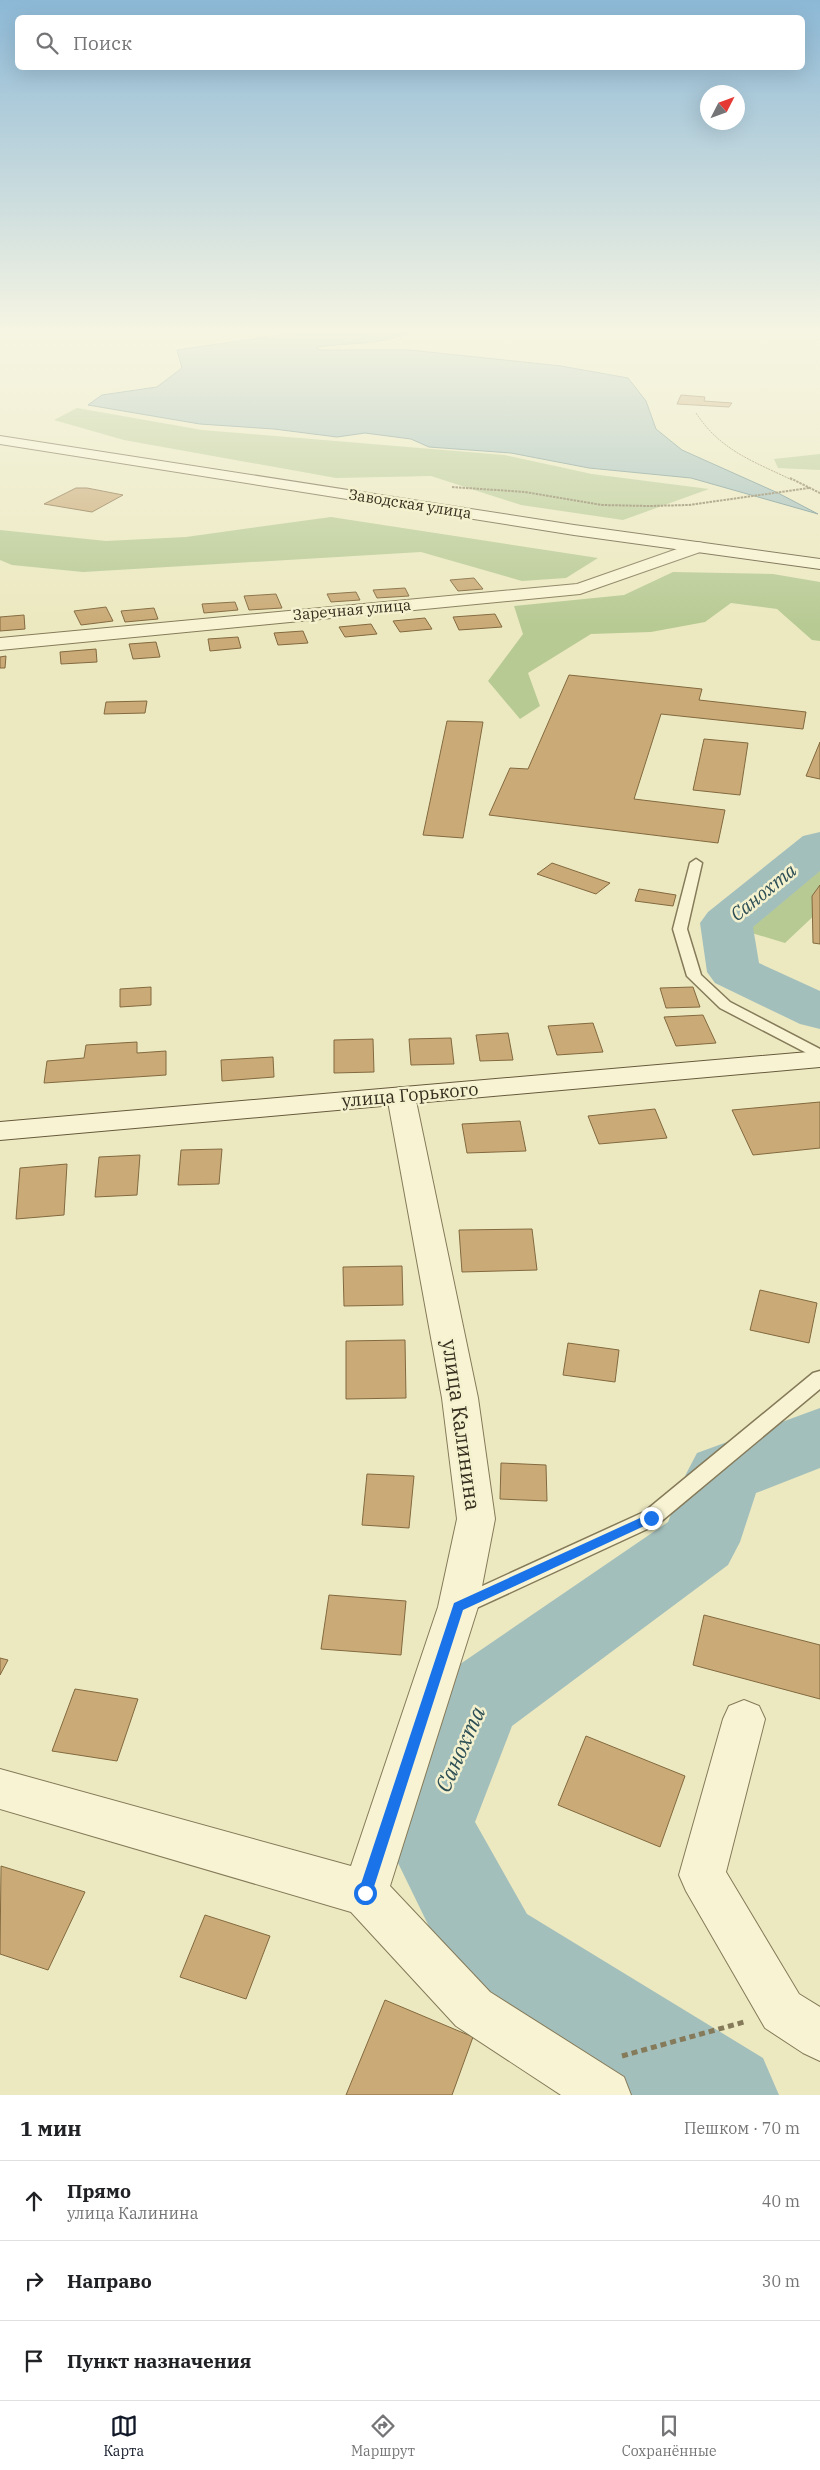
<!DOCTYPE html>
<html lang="ru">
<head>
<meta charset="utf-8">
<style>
	body { margin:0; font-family:"IBM Plex Serif",serif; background:#f2f2f2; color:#202124 }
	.compass { position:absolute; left:700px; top:85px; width:45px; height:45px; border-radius:50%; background:#fff; box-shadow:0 5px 20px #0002; rotate:48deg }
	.stop { position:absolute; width:15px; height:15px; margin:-11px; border:4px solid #1a73e8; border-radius:50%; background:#fff }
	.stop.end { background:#1a73e8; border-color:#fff; box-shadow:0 1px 5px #0008 }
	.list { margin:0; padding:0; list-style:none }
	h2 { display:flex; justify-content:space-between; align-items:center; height:65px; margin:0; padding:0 20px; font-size:21px }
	h2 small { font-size:16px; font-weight:400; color:#757577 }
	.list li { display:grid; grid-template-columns:32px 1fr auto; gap:15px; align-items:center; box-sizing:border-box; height:80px; padding:0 20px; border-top:1px solid #e0e0e0 }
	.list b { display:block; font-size:19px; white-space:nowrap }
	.list p { margin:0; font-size:16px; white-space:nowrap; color:#757577 }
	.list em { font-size:16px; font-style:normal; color:#757577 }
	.icon { flex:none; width:28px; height:28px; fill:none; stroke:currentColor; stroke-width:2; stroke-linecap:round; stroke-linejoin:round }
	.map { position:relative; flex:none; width:820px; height:2095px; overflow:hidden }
	.search { position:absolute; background:#fff; box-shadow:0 5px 20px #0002; left:15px; right:15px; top:15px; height:55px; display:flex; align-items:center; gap:12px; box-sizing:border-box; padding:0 18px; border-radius:8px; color:#757577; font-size:19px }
	.sheet { height:305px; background:#fff }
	nav { display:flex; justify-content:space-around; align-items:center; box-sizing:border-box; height:70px; border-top:1px solid #e0e0e0; background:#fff; font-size:14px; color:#757577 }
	nav a { display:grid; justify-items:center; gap:2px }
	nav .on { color:#111827 }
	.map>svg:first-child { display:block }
</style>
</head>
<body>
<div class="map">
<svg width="820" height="2095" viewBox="0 0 820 2095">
	<rect width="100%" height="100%" fill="#ece9c0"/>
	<path fill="#b8ca94" d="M77 408 202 430 504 455 592 474 709 489 623 520 521 505 431 476 336 478 124 440 54 420Z
		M820 454V470L778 468 774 459Z
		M331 517 598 558 566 578 522 581 421 552 83 572 12 565 0 560V530L106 541 186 537Z
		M673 572 773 574 820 582V641L812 640 777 609 731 603 705 622 651 632 591 634 528 673 540 706 520 719 488 681 523 634 514 606 624 595Z
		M820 833V910L785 943 709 920Z"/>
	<path fill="#a3bfbc" stroke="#6a8c8b" d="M307 331H366L371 334 413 331C382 346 350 342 317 347L318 350H410L561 366 628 378 646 401 656 429 682 450 778 493 818 514 691 478 589 468 511 453 429 447 411 439 365 433 337 437 274 429 200 424 88 405 102 395 157 387 182 368 177 350Z"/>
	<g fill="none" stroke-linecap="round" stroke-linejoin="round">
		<path fill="#a3bfbc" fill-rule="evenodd" d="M820 832V871L753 927 759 963 820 991V1029L800 1024 715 983 707 972 700 923 708 912 803 836Z
			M820 1408V1468L756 1493 740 1542 728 1565 512 1726 475 1822 527 1914 763 2058 779 2095H631L457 1984 380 1826 447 1673 668 1522 686 1474 697 1453Z"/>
	</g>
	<path fill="#caab77" stroke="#83693f" d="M681 395 705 397 704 401 732 403 729 407 677 404Z
		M76 488H87L123 495 92 512 44 504Z
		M474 578 483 589 458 591 450 580Z
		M405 588 409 596 377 598 373 590Z
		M356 592 360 600 331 602 327 594Z
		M276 594 282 608 249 610 244 596Z
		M235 602 238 610 204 613 202 604Z
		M106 607 113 621 81 625 74 611Z
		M154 608 158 619 125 622 121 611Z
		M495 614 502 627 459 630 453 617Z
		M24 615 25 629 0 631V617Z
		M425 618 432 629 400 632 393 621Z
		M371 624 377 634 345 637 339 627Z
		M303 631 308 643 278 645 274 633Z
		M238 637 241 648 210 651 208 639Z
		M156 642 160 657 133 659 129 644Z
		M96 649 97 662 61 664 60 652Z
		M6 656 5 668H0V657Z
		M569 675 702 689 699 700 806 712 803 729 661 714 634 799 725 810 718 843 489 815 510 768 528 769Z
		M147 701 145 713 104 714 106 702Z
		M447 721 483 722 463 838 423 835Z
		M704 739 748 743 740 795 693 790Z
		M820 742V779L806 776Z
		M552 863 610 883 596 894 537 874Z
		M820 885V944L813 943 812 896Z
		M639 889 676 895 673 906 635 901Z
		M151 987V1005L120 1007V989Z
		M693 987 700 1007 666 1008 660 988Z
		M703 1015 716 1043 676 1046 664 1017Z
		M593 1023 603 1052 557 1055 548 1026Z
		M508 1033 513 1060 480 1061 476 1035Z
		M451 1038 454 1064 411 1065 409 1039Z
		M373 1039 374 1072 334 1073V1040Z
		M137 1042V1053L166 1051V1075L44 1083 47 1061 84 1058 86 1045Z
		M273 1057 274 1077 222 1081 221 1060Z
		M820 1102V1148L753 1155 732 1110Z
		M655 1109 667 1138 599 1144 588 1116Z
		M520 1121 526 1151 467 1153 462 1124Z
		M222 1149 219 1184 178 1185 181 1150Z
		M140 1155 137 1195 95 1197 99 1157Z
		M67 1164 64 1215 16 1219 20 1168Z
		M532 1229 537 1270 462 1272 459 1230Z
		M402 1266 403 1305 344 1306 343 1267Z
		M760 1290 817 1303 809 1343 750 1330Z
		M405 1340 406 1398 346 1399V1341Z
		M568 1343 619 1350 615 1382 563 1375Z
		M501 1463 546 1465 547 1501 500 1499Z
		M367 1474 414 1476 409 1528 362 1525Z
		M329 1595 406 1601 401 1655 321 1649Z
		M704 1615 820 1645V1699L693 1665Z
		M0 1658 8 1660 0 1675Z
		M75 1689 138 1699 117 1761 52 1751Z
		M586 1736 685 1776 660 1847 558 1805Z
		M1 1866 85 1892 48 1970 0 1954Z
		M205 1915 270 1936 246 1999 180 1977Z
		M385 2000 473 2037 452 2095H346Z"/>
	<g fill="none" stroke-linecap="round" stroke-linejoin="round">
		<defs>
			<path id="lane" d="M696 859 702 863 687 929 701 975 730 1002 820 1049V1060L720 1008 687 976 673 929 690 863Z
				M820 1371V1389L658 1524 470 1611 462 1614 454 1611 451 1605 454 1599 644 1512 813 1373Z"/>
			<path id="street" d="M697 542 703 543 705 547 703 551 580 594 0 650V638L577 584Z
				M401 1087 411 1090 415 1096 478 1398 495 1519 478 1607 390 1886 490 1992 624 2077 631 2095H561L456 2026 351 1912 0 1809V1769L351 1866 438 1607 457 1519 442 1398 387 1096 391 1090Z
				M744 1700 759 1706 765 1719 726 1872 799 1994 820 2007V2061L803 2053 765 2028 686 1891 679 1875 723 1719 729 1706Z"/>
			<path id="secondary" d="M0 436 574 525 820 559V569L574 535 0 444Z
				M820 1051V1067L0 1140V1122Z"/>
		</defs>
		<use href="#lane" stroke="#857a59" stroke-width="3"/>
		<use href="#street" stroke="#857a59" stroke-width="2"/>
		<use href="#secondary" stroke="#675a3c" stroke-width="2"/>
		<path stroke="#857a59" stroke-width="1" stroke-dasharray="2 1" stroke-linecap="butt" d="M696 413C721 451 753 461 792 480"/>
		<path stroke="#857a59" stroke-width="2" stroke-dasharray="2.5 1" stroke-linecap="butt" d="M790 478 820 493
			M452 487 525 492 602 505 649 506 689 505 809 488"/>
		<path stroke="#857a59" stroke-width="5" stroke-dasharray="6 4" stroke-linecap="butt" d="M622 2056 744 2022"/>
		<use href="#lane" fill="#f8f4d3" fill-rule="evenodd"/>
		<use href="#street" fill="#f8f4d3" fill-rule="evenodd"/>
		<use href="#secondary" fill="#f8f4d3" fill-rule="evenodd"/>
	</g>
	<linearGradient id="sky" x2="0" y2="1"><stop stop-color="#8cb8d6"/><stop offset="0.53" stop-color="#f6f5e3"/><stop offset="1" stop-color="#f6f5e3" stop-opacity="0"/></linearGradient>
	<rect width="820" height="624" fill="url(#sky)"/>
	<path fill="#1a73e8" d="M651 1513 657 1518 655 1521 463 1610 372 1893 370 1897 365 1899 360 1897 358 1893 454 1603Z"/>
	<g text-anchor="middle" stroke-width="5" stroke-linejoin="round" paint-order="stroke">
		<g font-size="15" fill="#352d1d" stroke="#f4f1cf">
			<text transform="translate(410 504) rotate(9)" y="5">Заводская улица</text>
			<text transform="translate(352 610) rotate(-5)" y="5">Заречная улица</text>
		</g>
		<g font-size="18" fill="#352d1d" stroke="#f4f1cf">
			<text transform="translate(410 1095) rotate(-5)" y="6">улица Горького</text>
		</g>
		<g font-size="19" font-style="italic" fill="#2c4e54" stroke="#f4f1cf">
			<text transform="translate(763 892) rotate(-39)" y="7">Санохта</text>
		</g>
		<g font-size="21" fill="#352d1d" stroke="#f4f1cf">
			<text transform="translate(461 1425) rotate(82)" y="7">улица Калинина</text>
		</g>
		<g font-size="22" font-style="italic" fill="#2c4e54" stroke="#f4f1cf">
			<text transform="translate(460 1749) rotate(-66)" y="8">Санохта</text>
		</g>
	</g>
</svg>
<svg class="compass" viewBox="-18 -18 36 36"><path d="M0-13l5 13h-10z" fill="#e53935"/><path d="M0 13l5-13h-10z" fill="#757577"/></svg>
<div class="stop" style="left:365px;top:1893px"></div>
<div class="stop end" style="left:651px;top:1518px"></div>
<div class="search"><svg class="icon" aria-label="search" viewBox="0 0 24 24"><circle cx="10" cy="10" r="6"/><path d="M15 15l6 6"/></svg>Поиск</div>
</div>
<section class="sheet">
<h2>1 мин<small>Пешком · 70 m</small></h2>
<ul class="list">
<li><svg class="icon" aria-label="ahead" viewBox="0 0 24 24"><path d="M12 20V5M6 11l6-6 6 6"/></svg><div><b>Прямо</b><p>улица Калинина</p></div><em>40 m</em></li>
<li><svg class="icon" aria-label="right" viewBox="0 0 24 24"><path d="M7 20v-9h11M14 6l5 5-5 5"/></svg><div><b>Направо</b></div><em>30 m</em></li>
<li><svg class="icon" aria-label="arrive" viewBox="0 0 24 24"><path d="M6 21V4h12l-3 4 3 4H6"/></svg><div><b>Пункт назначения</b></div></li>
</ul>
</section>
<nav>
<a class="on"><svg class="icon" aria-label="map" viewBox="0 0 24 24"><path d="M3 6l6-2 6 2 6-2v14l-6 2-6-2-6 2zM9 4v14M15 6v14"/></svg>Карта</a>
<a><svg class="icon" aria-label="directions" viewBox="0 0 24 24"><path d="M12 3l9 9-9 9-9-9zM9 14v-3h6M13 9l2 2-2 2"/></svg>Маршрут</a>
<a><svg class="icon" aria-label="saved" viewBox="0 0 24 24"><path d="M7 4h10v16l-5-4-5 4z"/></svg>Сохранённые</a>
</nav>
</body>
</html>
